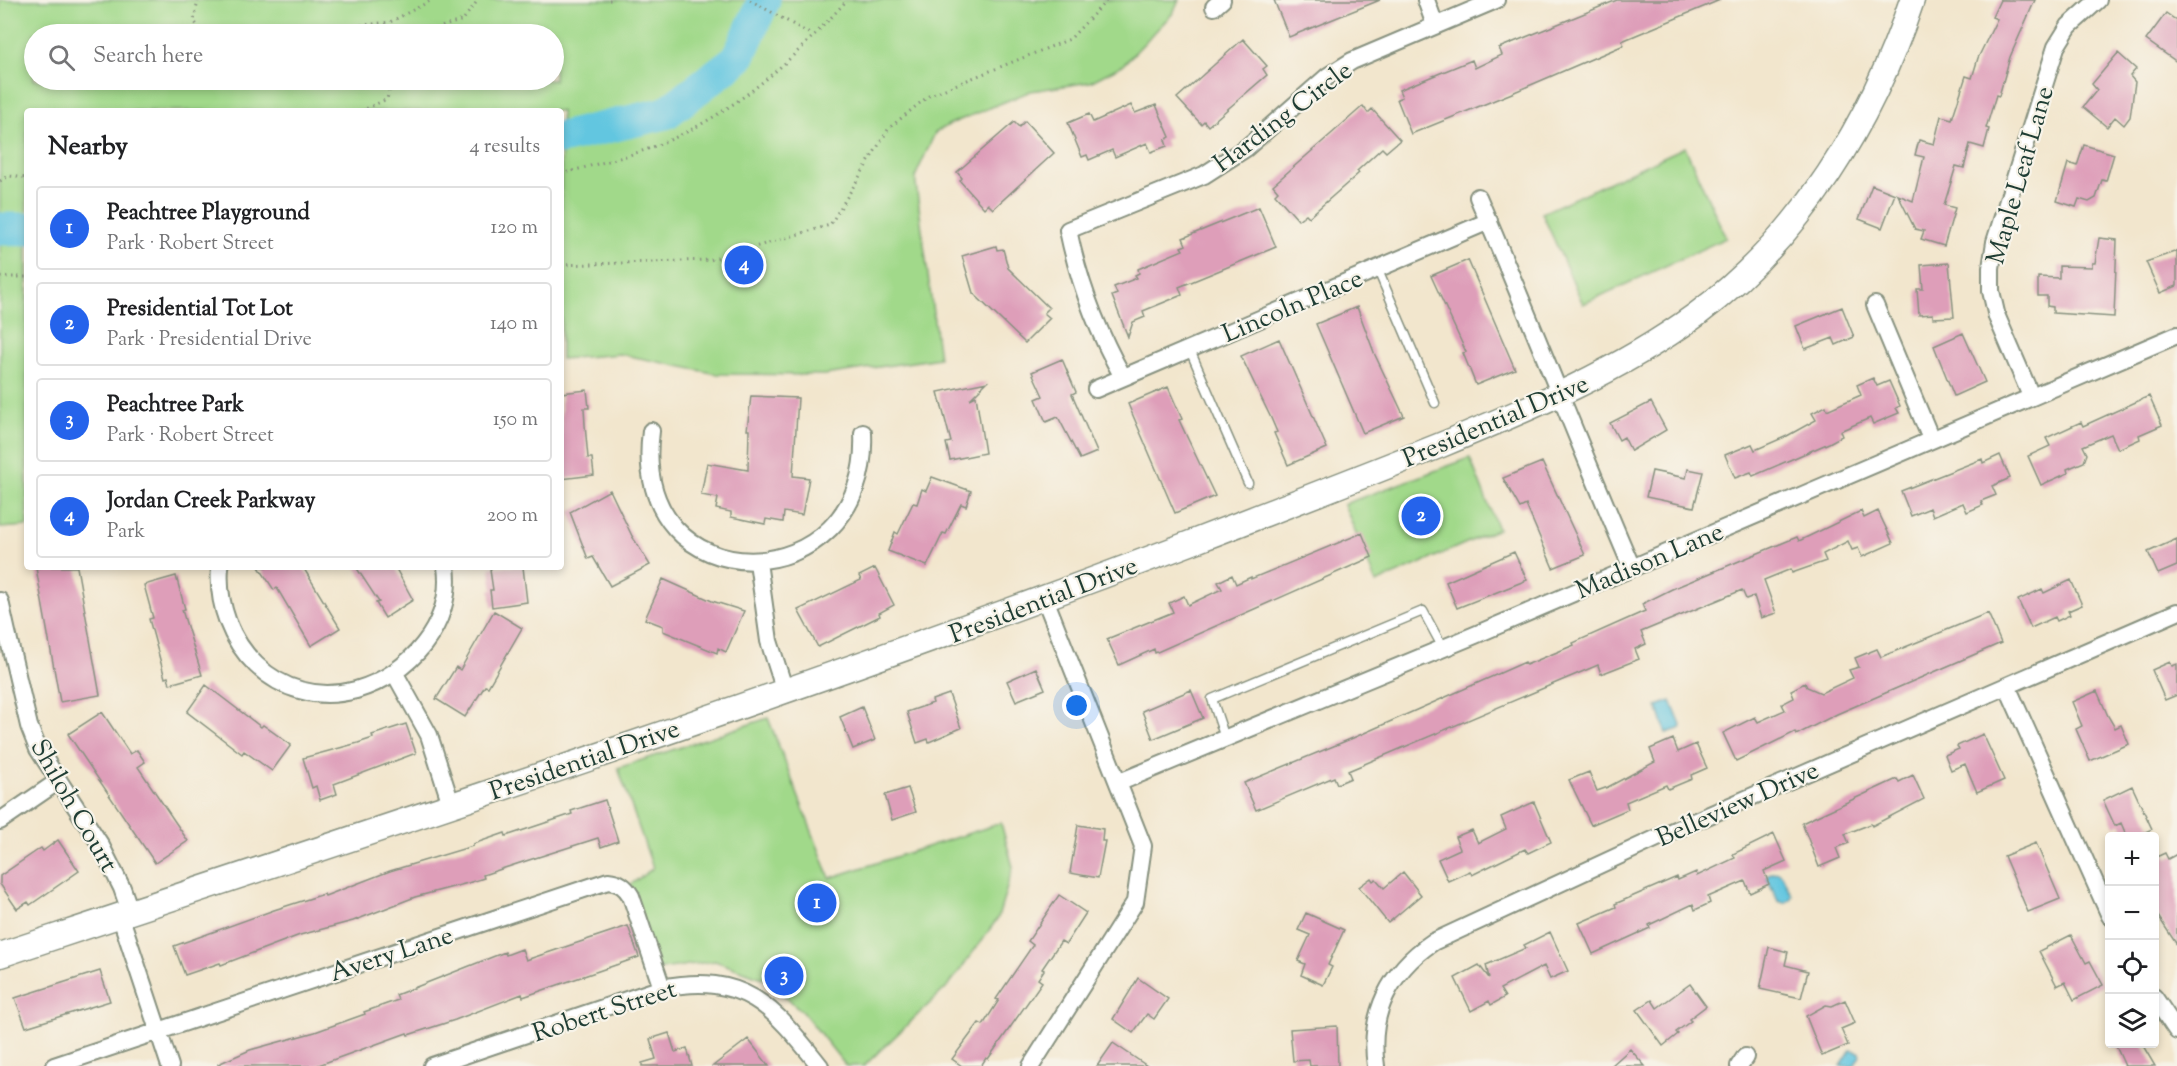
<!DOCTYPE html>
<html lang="en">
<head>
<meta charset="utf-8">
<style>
	body { margin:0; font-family:"Sorts Mill Goudy",serif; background:#f2f2f2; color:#202124 }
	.controls { position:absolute; right:18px; bottom:18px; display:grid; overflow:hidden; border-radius:6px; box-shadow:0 3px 9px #0003 }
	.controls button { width:54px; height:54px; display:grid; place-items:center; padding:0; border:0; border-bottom:2px solid #e0e0e0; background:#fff; color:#202124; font:30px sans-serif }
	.you { position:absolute; left:1077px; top:706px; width:21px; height:21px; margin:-15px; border:4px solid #fff; border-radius:50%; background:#1a73e8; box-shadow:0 0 0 9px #1a73e833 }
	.badge { display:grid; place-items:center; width:39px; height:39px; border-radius:50%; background:#2563eb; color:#fff; font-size:20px; font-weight:700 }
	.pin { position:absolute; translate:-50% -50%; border:3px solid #fff; box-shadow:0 2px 6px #0006 }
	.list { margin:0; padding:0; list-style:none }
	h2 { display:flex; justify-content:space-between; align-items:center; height:78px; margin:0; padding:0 24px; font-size:26px }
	h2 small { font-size:20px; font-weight:400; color:#757577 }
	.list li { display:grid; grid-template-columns:39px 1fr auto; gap:18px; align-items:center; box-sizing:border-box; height:84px; margin:0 12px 12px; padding:0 12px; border:2px solid #e0e0e0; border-radius:6px }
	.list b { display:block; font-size:22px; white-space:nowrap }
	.list p { margin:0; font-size:20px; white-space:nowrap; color:#757577 }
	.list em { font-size:20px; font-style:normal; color:#757577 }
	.icon { flex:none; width:33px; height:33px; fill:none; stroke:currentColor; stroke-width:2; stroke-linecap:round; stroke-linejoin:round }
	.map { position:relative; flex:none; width:2177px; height:1066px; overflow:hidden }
	.search { position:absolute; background:#fff; box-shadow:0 3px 9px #0003; left:24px; top:24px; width:540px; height:66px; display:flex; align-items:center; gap:15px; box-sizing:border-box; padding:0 21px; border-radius:33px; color:#757577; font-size:22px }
	.panel { position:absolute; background:#fff; box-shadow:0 3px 9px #0003; left:24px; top:108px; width:540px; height:462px; border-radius:6px }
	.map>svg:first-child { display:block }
</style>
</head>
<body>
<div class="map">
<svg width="2177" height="1066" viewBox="0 0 2177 1066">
	<rect width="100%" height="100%" fill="#f7f3e8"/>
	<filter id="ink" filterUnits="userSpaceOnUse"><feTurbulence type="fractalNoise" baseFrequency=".0167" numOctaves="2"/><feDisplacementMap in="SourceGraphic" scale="12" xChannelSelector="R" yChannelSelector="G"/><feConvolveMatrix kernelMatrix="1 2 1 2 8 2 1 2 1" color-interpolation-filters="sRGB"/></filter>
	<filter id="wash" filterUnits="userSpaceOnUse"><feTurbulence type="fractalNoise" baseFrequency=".008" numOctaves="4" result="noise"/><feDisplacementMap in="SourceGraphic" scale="24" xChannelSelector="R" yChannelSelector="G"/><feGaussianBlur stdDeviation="1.35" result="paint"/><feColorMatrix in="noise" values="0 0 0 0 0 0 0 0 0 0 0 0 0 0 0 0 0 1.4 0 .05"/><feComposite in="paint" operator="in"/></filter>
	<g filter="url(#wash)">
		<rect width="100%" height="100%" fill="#f2e6cd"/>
		<path fill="#a1d98a" stroke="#608b5f" stroke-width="1.5" fill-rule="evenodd" d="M0 0H1179L1173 13 1123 65 1090 82 1031 91 950 124 935 133 915 177 939 358 824 375 717 374 620 354 561 359V111H27V526L0 528ZM554 34V80H34V34Z
			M1685 147 1726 238 1583 304 1542 213Z
			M1470 458 1498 529 1376 583 1344 504Z
			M768 718 830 878 1001 823 1013 867 998 918 949 985 864 1066H846L803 1012 765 979 715 961 656 970 626 888 653 868 618 768Z"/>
		<path fill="#62c6e0" stroke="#40828a" stroke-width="1.5" d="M1671 701 1682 728 1666 733 1657 706Z
			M1778 872 1782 875 1792 895 1790 900 1784 903 1778 901 1767 878 1768 874Z
			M1851 1050 1859 1052 1860 1056 1854 1066H1841Z"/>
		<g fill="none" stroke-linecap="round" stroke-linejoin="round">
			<path stroke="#62c6e0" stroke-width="33" d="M561 138 666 113 738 58 764 0
				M0 229H27"/>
		</g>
		<g id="blocks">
			<path fill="#de9eb9" d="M1274 0H1380L1289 37Z
				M1617 0H1720L1622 41 1624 45 1512 93 1411 134 1397 99 1402 97 1399 90 1472 60 1475 68 1502 55 1499 48Z
				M2000 0H2035L2010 57 1999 96 1996 95 1986 128 1989 129 1984 148 1970 144 1964 168 1956 166 1944 205 1955 208 1944 246 1921 239 1924 231 1915 229 1898 195 1913 201 1924 157 1915 155 1919 140 1934 144 1941 116 1952 119 1966 76 1972 78 1978 58 1997 19 1992 17Z
				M2166 13 2177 21V62L2146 40Z
				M1243 39 1267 66 1263 69 1267 75 1208 126 1204 121 1201 124 1177 98Z
				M2118 53 2136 69 2130 76 2135 82 2130 117 2124 125 2115 117 2107 127 2083 107 2097 90 2092 84Z
				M1131 105 1135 113 1156 105 1170 137 1165 140 1167 146 1151 152 1147 143 1115 157 1112 150 1089 160 1087 155 1082 157 1068 123 1089 114 1093 122Z
				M1363 106 1368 113 1372 109 1400 140 1386 152 1382 148 1357 171 1359 173 1309 217 1306 214 1298 220 1275 194 1278 191 1273 185Z
				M1025 121 1054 153 993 209 988 204 984 208 960 181 962 178 957 172 1014 122 1019 127Z
				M2084 145 2114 154 2106 181 2102 180 2096 198 2089 202 2079 199 2076 207 2057 201 2068 163 2077 166Z
				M1872 185 1895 194 1882 228 1859 219Z
				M1259 207 1276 247 1179 287 1182 295 1143 311 1145 317 1133 322 1128 337 1112 296 1117 294 1114 287 1137 278 1135 275 1139 273 1138 269 1183 250 1181 247 1186 245 1183 238Z
				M2099 238 2117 240 2114 317 2053 313V307L2047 306V296H2038V277L2059 278V266L2092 267V263H2095Z
				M996 246 997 250 1003 249 1008 268 1049 308 1044 313 1050 318 1025 343 973 293 962 256Z
				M2177 251V286L2160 293 2146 262Z
				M1468 260 1515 369 1476 385 1463 353 1466 352 1431 276Z
				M1949 263 1954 317 1933 318V314L1919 315 1917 289H1923L1921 265Z
				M1357 307 1375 355 1404 416 1363 433 1316 324Z
				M1842 307 1854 337 1836 345 1833 338 1805 349 1796 326Z
				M1963 333 1985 382 1954 396 1934 346Z
				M1279 339 1327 448 1288 465 1274 433 1277 432 1271 418 1241 356Z
				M1062 359 1076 392 1072 394 1097 452 1080 459 1058 417 1046 422 1036 399 1043 396 1032 372Z
				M1873 378 1877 386 1889 381 1900 406 1896 408 1899 413 1873 424 1870 418 1840 431 1842 436 1829 443 1753 476 1751 472 1735 478 1725 455 1752 444 1755 450 1787 436 1816 420 1812 413 1826 406 1827 410 1861 395 1857 385Z
				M987 382 970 399 976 396 985 453 950 460 946 443 951 442 938 392Z
				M1168 387 1182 419 1179 420 1186 435 1215 496 1175 513 1128 404Z
				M587 390 589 408H584L585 425 588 458H592L594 475 561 479V393Z
				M751 396 798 398 793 476 809 478 802 515 784 512 783 522 766 519 765 524 731 517V512L716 509 718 498 701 495 707 463 748 470 749 430H747Z
				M2149 396 2162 425 2139 435 2140 439 2118 449 2111 434 2083 446 2087 454 2084 462 2067 469 2068 473 2041 485 2028 456 2050 446 2046 438 2081 422 2083 426Z
				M1651 402 1666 430 1631 451 1624 437 1619 440 1610 423Z
				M2000 455 2010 478 1992 486 1996 495 1981 501 1983 505 1967 512 1963 503 1933 516 1930 508 1911 516 1901 491 1982 459 1983 463Z
				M1542 462 1585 555 1553 568 1526 505 1520 508 1503 478Z
				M1688 469 1703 472 1694 507 1646 497 1652 471 1686 478Z
				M932 477 971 491 966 506 961 504 946 534 943 533 927 566 888 551 895 532 898 534 913 503 917 504 922 489 926 491Z
				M610 490 632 536 650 565 610 586 593 557 588 559 570 512Z
				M1861 511 1864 518 1878 511 1893 543 1862 557 1858 548 1852 550 1848 541 1823 554 1826 561 1792 573 1791 569 1764 580 1776 613 1761 618 1754 596 1746 599 1742 590 1641 632 1646 644 1635 649 1639 659 1601 674 1598 665 1348 771 1351 778 1337 784 1334 777 1256 810 1244 783 1353 738 1525 662 1526 665 1574 645 1573 643 1645 611 1642 604 1672 589 1797 537 1799 541Z
				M1362 533 1372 557 1155 653 1154 649 1119 665 1107 639 1173 612 1169 603 1184 596 1188 605 1222 589 1218 582 1232 575 1236 584 1251 577V579Z
				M2177 539V566L2158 574 2148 552Z
				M1514 552 1527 580 1457 608 1446 582Z
				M44 567H77L100 695 60 702 36 568Z
				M259 567H303L340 628 311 646 277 588 274 590Z
				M356 567H395L413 600 385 618 376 603 379 602Z
				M492 567H523L527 602 492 607 490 590H493L490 570Z
				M875 568 894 605 879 613 880 616 818 647 798 610 861 580 859 576Z
				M176 576 185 609 182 610 202 675 170 684 168 677 165 678 149 619 153 618 144 585Z
				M663 579 712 601 744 611 726 652 718 648 717 653 663 631V626L645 619Z
				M2071 580 2082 605 2068 611 2070 615 2057 621 2055 617 2031 628 2018 600 2042 589 2044 593Z
				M494 611 522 628 488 687 485 686 465 717 436 699 456 667 460 670Z
				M1988 613 2001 643 1837 714 1796 735 1795 732 1736 761 1723 733 1755 717 1758 722 1785 710 1782 704 1794 698 1791 690 1805 683 1807 687 1821 693 1853 678 1849 670 1859 667 1855 658 1877 649 1881 657Z
				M2170 662 2172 666 2177 664V695L2165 700 2152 670Z
				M1036 668 1045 689 1016 701 1007 681Z
				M206 685 261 727 263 725 291 745 272 771 244 751 242 754 187 712Z
				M1191 690 1203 718 1153 739 1142 711Z
				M2097 691 2108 716 2115 728 2121 725 2129 744 2090 761 2076 729 2082 726 2072 702Z
				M949 694 961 728 929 742 928 739 917 743 907 712 933 703 932 700Z
				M862 707 875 740 853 749 840 717Z
				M102 712 130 754 137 750 145 762 138 767 188 841 155 863 68 734Z
				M406 724 416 753 334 784 337 794 320 800 316 786 312 788 303 758 358 743 373 738 372 735Z
				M1983 734 2004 780 1977 792 1965 764 1951 770 1945 755 1959 749 1957 746Z
				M1673 739 1678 752 1696 744 1707 768 1691 775 1692 779 1668 789 1666 785 1626 802 1628 809 1591 825 1569 780 1589 772 1597 791 1608 787 1655 762 1650 749Z
				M1913 775 1924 799 1872 826 1871 824 1845 834 1849 843 1836 848 1840 858 1819 867 1802 823 1897 779 1899 782Z
				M2132 786 2152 829 2135 837H2127L2121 823 2115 826 2103 800Z
				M908 788 916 812 892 820 885 795Z
				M605 800 618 841 601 847 598 838 529 860 483 875 484 878 468 883 415 897 353 921 300 935 221 965 220 963 185 975 174 946 274 910 324 894 325 896 390 871 473 846V844L505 833 506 836 572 814 571 811Z
				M1534 802 1551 842 1528 853 1525 849 1472 875 1470 871 1448 881 1438 859 1460 849 1455 837 1472 830 1478 843 1506 829 1501 817Z
				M1078 825 1103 829 1102 841H1105L1098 878 1070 873Z
				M1774 834 1786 861 1764 871 1769 884 1750 893 1745 881 1708 897 1710 903 1695 910 1693 904 1649 925 1650 928 1593 954 1579 923 1616 907 1615 904 1677 877 1678 880 1696 872 1697 876 1735 858 1733 854Z
				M58 840 79 871 30 905 28 902 17 909 0 884V876L41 848 43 851Z
				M2036 843 2060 899 2028 912 2004 856Z
				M2165 853 2168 859 2177 854V945L2154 910V858Z
				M1403 872 1421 895 1388 923 1359 887 1371 878 1373 881 1376 879 1384 888Z
				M1059 895 1086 913 1066 944 1061 941 1042 969 1044 970 1038 979 1042 982 988 1059 986 1058 981 1066H962L952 1059 979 1023 983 1025 999 1000 996 999 1033 945 1028 941Z
				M1306 913 1344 930 1328 965 1332 967 1323 985 1301 975 1305 964 1298 961 1310 935 1298 930Z
				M628 926 639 957 523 997 522 994 455 1020 408 1035 407 1033 316 1066H218V1064L250 1050 315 1032 365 1014 364 1012 398 1000 396 995 505 952 506 955 522 949 526 960Z
				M1550 932 1568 971 1550 979 1544 966 1500 989 1505 997 1491 1005 1489 1001 1471 1011 1455 978 1479 965 1489 978 1486 965 1526 948 1524 945Z
				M2071 935 2086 963 2090 961 2103 985 2074 1000 2065 982 2057 986 2039 951Z
				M1769 947 1788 952 1785 965 1808 971 1801 998 1760 989Z
				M100 971 110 1001 26 1027 15 998Z
				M1138 978 1168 999 1154 1019 1147 1014 1133 1033 1113 1019Z
				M1690 984 1706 1006 1689 1019 1691 1021 1676 1032 1678 1034 1663 1046 1637 1010 1652 1000 1657 1008Z
				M1845 1000 1855 1023 1841 1029 1848 1045 1822 1056 1806 1016 1826 1005 1832 1006Z
				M1337 1026 1338 1066H1310L1309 1060 1293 1061 1290 1029Z
				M669 1033 675 1052 687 1048 692 1066H642V1063L656 1059 650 1039Z
				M748 1039 769 1066H713Z
				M1113 1043 1147 1066H1097Z
				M2115 1044H2142L2155 1066H2125Z
				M1630 1049 1645 1066H1611Z"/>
		</g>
	</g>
	<g filter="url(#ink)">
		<use href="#blocks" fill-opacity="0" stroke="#889280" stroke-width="1.5"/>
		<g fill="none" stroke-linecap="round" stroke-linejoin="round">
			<defs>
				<path id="lane" d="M1377 268 1435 403
					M1189 348 1248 483
					M1225 738 1212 699 1423 611 1443 648"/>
				<path id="street" d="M1426 0 1435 25
					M1214 7 1222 0
					M1478 197C1531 320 1579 445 1632 568
					M1875 305 1931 439
					M1123 377C1096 329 1079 283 1068 230L1204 175 1246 148 1328 76 1352 61 1496 0
					M1096 389 1489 221
					M2031 396 1997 317 1991 291V268L1995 242 2056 47 2069 26 2098 0
					M651 431C628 605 871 602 863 433
					M758 562 769 641 785 691
					M220 567C214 643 277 711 356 690 409 675 454 624 446 567
					M0 601 6 628 0 629
					M6 628 29 726 38 749 100 844 122 888 130 911
					M394 672 429 735 451 804
					M2007 686 2110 916
					M1120 782 1475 635 2177 335
					M0 821 57 782
					M120 915 170 1066
					M2154 997 2177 1031
					M54 1066 608 881C619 882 625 886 631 896L662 988
					M432 1066 662 988C745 972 772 1006 820 1066
					M1031 1066 1135 902 1143 846 1045 599
					M1376 1066C1368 1014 1390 971 1433 942L1668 833 2177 612
					M1739 1066 1745 1057"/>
				<path id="secondary" d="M0 955C400 823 800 692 1193 542 1276 510 1359 478 1441 445 1531 408 1618 372 1696 315 1802 236 1871 123 1912 0"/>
			</defs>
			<use href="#lane" stroke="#889280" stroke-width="11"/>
			<use href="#street" stroke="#889280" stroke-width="20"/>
			<use href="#secondary" stroke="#889280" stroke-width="27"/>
			<path stroke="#889280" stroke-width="3" stroke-dasharray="1.5 4.5" stroke-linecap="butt" d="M198 0 194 21 204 34
				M609 0H615
				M750 0 812 35
				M320 34 345 27 390 22 432 0
				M433 34 438 28 463 20 478 0
				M361 111 387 99 392 80
				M561 174C589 166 618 159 645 150 726 121 791 63 847 0
				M0 181 9 176 27 178
				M561 265 710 260 830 225 889 128 930 95 1070 39 1107 0
				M0 277H27"/>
			<use href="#lane" stroke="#fff" stroke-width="8"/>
			<use href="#street" stroke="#fff" stroke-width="16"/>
			<use href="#secondary" stroke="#fff" stroke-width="24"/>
		</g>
	</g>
	<g text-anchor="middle" stroke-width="4.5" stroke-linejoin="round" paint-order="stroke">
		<g font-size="26" fill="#1f3d34" stroke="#f7f3e8">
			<text transform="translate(1282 116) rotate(-37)" y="9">Harding Circle</text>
			<text transform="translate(2019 175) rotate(-74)" y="9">Maple Leaf Lane</text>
			<text transform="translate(1292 305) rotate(-23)" y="9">Lincoln Place</text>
			<text transform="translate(1495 420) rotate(-23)" y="9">Presidential Drive</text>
			<text transform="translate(1649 560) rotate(-23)" y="9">Madison Lane</text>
			<text transform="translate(1043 599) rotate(-21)" y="9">Presidential Drive</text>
			<text transform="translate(584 759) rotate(-19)" y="9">Presidential Drive</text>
			<text transform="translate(1737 803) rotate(-24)" y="9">Belleview Drive</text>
			<text transform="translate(75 805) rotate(60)" y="9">Shiloh Court</text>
			<text transform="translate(391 953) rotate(-18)" y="9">Avery Lane</text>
			<text transform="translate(604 1010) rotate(-18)" y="9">Robert Street</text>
		</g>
	</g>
</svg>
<div class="controls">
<button>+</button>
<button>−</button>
<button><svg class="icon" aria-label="locate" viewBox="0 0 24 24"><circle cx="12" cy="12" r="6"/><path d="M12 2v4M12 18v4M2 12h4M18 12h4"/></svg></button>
<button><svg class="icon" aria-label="layers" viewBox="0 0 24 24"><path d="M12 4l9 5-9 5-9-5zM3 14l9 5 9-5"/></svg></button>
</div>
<div class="you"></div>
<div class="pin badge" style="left:817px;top:903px">1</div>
<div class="pin badge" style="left:1421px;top:516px">2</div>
<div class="pin badge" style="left:784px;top:976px">3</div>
<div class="pin badge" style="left:744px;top:265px">4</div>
<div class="search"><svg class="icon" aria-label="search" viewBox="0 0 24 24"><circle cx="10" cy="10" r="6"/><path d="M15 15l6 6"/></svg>Search here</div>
<section class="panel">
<h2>Nearby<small>4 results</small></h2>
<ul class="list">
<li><span class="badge">1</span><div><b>Peachtree Playground</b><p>Park · Robert Street</p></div><em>120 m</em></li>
<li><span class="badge">2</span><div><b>Presidential Tot Lot</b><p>Park · Presidential Drive</p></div><em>140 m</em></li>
<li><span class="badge">3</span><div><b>Peachtree Park</b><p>Park · Robert Street</p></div><em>150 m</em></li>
<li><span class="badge">4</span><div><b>Jordan Creek Parkway</b><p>Park</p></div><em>200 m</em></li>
</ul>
</section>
</div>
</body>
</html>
